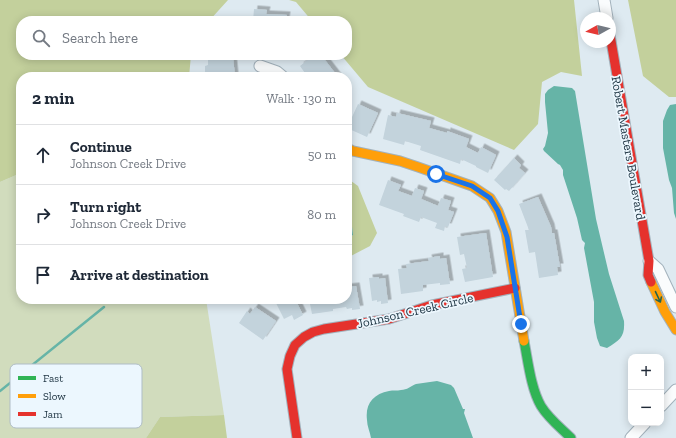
<!DOCTYPE html>
<html lang="en">
<head>
<meta charset="utf-8">
<style>
	body { margin:0; font-family:"Zilla Slab",serif; background:#f2f2f3; color:#1f2937 }
	.controls { position:absolute; right:12px; bottom:12px; display:grid; overflow:hidden; border-radius:8px; box-shadow:0 2px 10px #0003 }
	.controls button { width:36px; height:36px; display:grid; place-items:center; padding:0; border:0; border-bottom:1px solid #e0e1e3; background:#fff; color:#1f2937; font:20px sans-serif }
	.compass { position:absolute; left:580px; top:12px; width:36px; height:36px; border-radius:50%; background:#fff; box-shadow:0 2px 10px #0003; rotate:262deg }
	.stop { position:absolute; width:12px; height:12px; margin:-9px; border:3px solid #1a73e8; border-radius:50%; background:#fff }
	.stop.end { background:#1a73e8; border-color:#fff; box-shadow:0 1px 4px #0008 }
	.list { margin:0; padding:0; list-style:none }
	h2 { display:flex; justify-content:space-between; align-items:center; height:52px; margin:0; padding:0 16px; font-size:17px }
	h2 small { font-size:13px; font-weight:400; color:#747a83 }
	.list li { display:grid; grid-template-columns:26px 1fr auto; gap:12px; align-items:center; box-sizing:border-box; height:60px; padding:0 16px; border-top:1px solid #e0e1e3 }
	.list b { display:block; font-size:15px; white-space:nowrap }
	.list p { margin:0; font-size:13px; white-space:nowrap; color:#747a83 }
	.list em { font-size:13px; font-style:normal; color:#747a83 }
	.icon { flex:none; width:22px; height:22px; fill:none; stroke:currentColor; stroke-width:2; stroke-linecap:round; stroke-linejoin:round }
	.map { position:relative; flex:none; width:676px; height:438px; overflow:hidden }
	.search { position:absolute; background:#fff; box-shadow:0 2px 10px #0003; left:16px; top:16px; width:336px; height:44px; display:flex; align-items:center; gap:10px; box-sizing:border-box; padding:0 14px; border-radius:16px; color:#747a83; font-size:15px }
	.panel { position:absolute; background:#fff; box-shadow:0 2px 10px #0003; left:16px; top:72px; width:336px; height:232px; border-radius:16px }
	.map>svg:first-child { display:block }
</style>
</head>
<body>
<div class="map">
<svg width="676" height="438" viewBox="0 0 676 438">
	<defs>
		<filter id="shadow"><feDropShadow dx="3.5" dy="-3.5" stdDeviation="0" flood-color="#0004"/></filter>
	</defs>
	<rect width="100%" height="100%" fill="#deeaf1"/>
	<path fill="#d1dcbd" d="M21 173V299H206L224 415 160 417 146 438H0V182Z"/>
	<path fill="#c3d09c" d="M0 0H228L209 21H21V55H191L189 77H21V173L0 182Z
		M289 0H574L582 76 561 72 542 82 538 124 514 150 368 87 341 55H347V21H312L296 2Z
		M628 0H676V97H669L643 76Z
		M347 178 358 186 377 233 370 246 347 258V239L353 235 349 203 347 201Z
		M224 415 227 438H146L160 417Z"/>
	<path fill="#66b4a7" d="M554 86 572 88 575 91 596 219 609 274 624 321C625 337 620 340 607 348L600 346 597 338 594 322V302L584 248 585 243 582 240 577 218 563 175V170L560 165 558 164 544 151 543 149 545 146 548 133 545 102V94L548 90Z
		M676 104V219L674 213 672 188 669 180 663 148V121L667 110 670 105Z
		M347 201 349 202 353 235 347 239Z
		M437 381 451 385 454 388 463 409H465L464 413 473 438H371C370 432 367 426 367 420 365 404 373 394 389 391 393 390 397 391 401 390 407 390 411 386 416 384 423 383 430 382 437 381Z"/>
	<g fill="none" stroke-linecap="round" stroke-linejoin="round">
		<path stroke="#66b4a7" stroke-width="2.5" d="M0 391 104 307"/>
	</g>
	<path fill="#c3d3dc" filter="url(#shadow)" d="M254 9 267 10 266 14 287 15 286 21H253Z
		M314 55H321L338 77H312L310 74 307 76 300 66Z
		M233 57 235 77H208V75H205V66L208 65V59Z
		M358 104 378 113 367 137 347 128Z
		M397 113 431 121 429 128 447 133V131L469 139 466 147 478 153 481 147 496 155 488 173 476 167V166L461 159 460 164 420 150 421 146 405 141 404 145 383 139 388 115 396 117Z
		M514 158 521 165 519 168 525 173 509 191 506 189 505 190 494 180Z
		M388 180 401 185 398 191 412 196 415 188 424 191 421 199 438 206 441 198 451 201 448 210 454 212 448 227 445 226 444 231 435 228 437 223 421 217 419 222 403 216 404 214 379 205Z
		M538 197 551 227 552 233H554L560 267H557L558 275 539 278 535 252 529 253 525 230H529L519 204Z
		M486 233 493 277 465 282 462 269 467 268 464 254 460 255 457 237Z
		M440 256V259L446 258 450 284 440 285V283L423 285V291L401 294 398 269 407 268 406 264 429 261 428 258Z
		M379 277V279L385 278 388 303 381 304V301L377 302V300L372 301 369 278Z
		M356 286 360 309 352 310V308L347 309 346 307 333 309V311L312 314 309 299H347V287Z
		M285 299H295L303 315 294 320 292 315 284 319 276 303Z
		M255 307 276 321 263 340 239 323 247 311 250 314Z"/>
	<g fill="none" stroke-linecap="round" stroke-linejoin="round">
		<defs>
			<path id="street" d="M604 0 607 18
				M260 66 277 72 283 77
				M649 261 658 269 676 307
				M661 406 676 390
				M631 438 645 423"/>
			<path id="fast" d="M524 341C528 361 531 389 541 406 549 419 561 428 571 438"/>
			<path id="slow" d="M347 148 353 151 400 161 418 167 472 186 490 198 498 211 506 232 524 341
				M651 282 665 312 676 330"/>
			<path id="jam" d="M610 35 649 261 648 275 651 282
				M297 438 287 369 290 356 295 345 304 337 313 332 324 329 389 319 432 305 515 288"/>
		</defs>
		<use href="#street" stroke="#a3b2bc" stroke-width="13"/>
		<use href="#fast" stroke="#a3b2bc" stroke-width="11"/>
		<use href="#slow" stroke="#a3b2bc" stroke-width="11"/>
		<use href="#jam" stroke="#a3b2bc" stroke-width="11"/>
		<use href="#street" stroke="#fafcfd" stroke-width="11"/>
		<use href="#fast" stroke="#30b455" stroke-width="9"/>
		<use href="#slow" stroke="#ff9f0a" stroke-width="9"/>
		<use href="#jam" stroke="#e5322d" stroke-width="9"/>
	</g>
	<defs><path id="oneway-shaft" d="M-6 0H5M1.5-3L5.5 0L1.5 3" fill="none" stroke-width="1.6" stroke-linecap="round" stroke-linejoin="round"/></defs>
	<use stroke="#26634b" href="#oneway-shaft" transform="translate(658 297) rotate(65)"/>
	<g fill="none" stroke-linecap="round" stroke-linejoin="round">
		<path stroke="#1a73e8" stroke-width="5" d="M436 174 472 186 490 198 498 211 507 237 521 324"/>
	</g>
	<g text-anchor="middle" stroke-width="3.5" stroke-linejoin="round" paint-order="stroke">
		<g font-size="13" fill="#213745" stroke="#ecf7fe">
			<text transform="translate(629 148) rotate(80)" y="5">Robert Masters Boulevard</text>
			<text transform="translate(415 310) rotate(-13)" y="5">Johnson Creek Circle</text>
		</g>
	</g>
	<rect x="10" y="364" width="132" height="64" rx="6" fill="#ecf7fe" stroke="#afbdc6" stroke-width="1"/>
	<rect x="18" y="376" width="18" height="4" fill="#30b455"/>
	<rect x="18" y="394" width="18" height="4" fill="#ff9f0a"/>
	<rect x="18" y="412" width="18" height="4" fill="#e5322d"/>
	<g font-size="11" fill="#213745">
		<text x="43" y="382">Fast</text>
		<text x="43" y="400">Slow</text>
		<text x="43" y="418">Jam</text>
	</g>
</svg>
<div class="controls">
<button>+</button>
<button>−</button>
</div>
<svg class="compass" viewBox="-18 -18 36 36"><path d="M0-13l5 13h-10z" fill="#e53935"/><path d="M0 13l5-13h-10z" fill="#747a83"/></svg>
<div class="stop" style="left:436px;top:174px"></div>
<div class="stop end" style="left:521px;top:324px"></div>
<div class="search"><svg class="icon" aria-label="search" viewBox="0 0 24 24"><circle cx="10" cy="10" r="6"/><path d="M15 15l6 6"/></svg>Search here</div>
<section class="panel">
<h2>2 min<small>Walk · 130 m</small></h2>
<ul class="list">
<li><svg class="icon" aria-label="ahead" viewBox="0 0 24 24"><path d="M12 20V5M6 11l6-6 6 6"/></svg><div><b>Continue</b><p>Johnson Creek Drive</p></div><em>50 m</em></li>
<li><svg class="icon" aria-label="right" viewBox="0 0 24 24"><path d="M7 20v-9h11M14 6l5 5-5 5"/></svg><div><b>Turn right</b><p>Johnson Creek Drive</p></div><em>80 m</em></li>
<li><svg class="icon" aria-label="arrive" viewBox="0 0 24 24"><path d="M6 21V4h12l-3 4 3 4H6"/></svg><div><b>Arrive at destination</b></div></li>
</ul>
</section>
</div>
</body>
</html>
